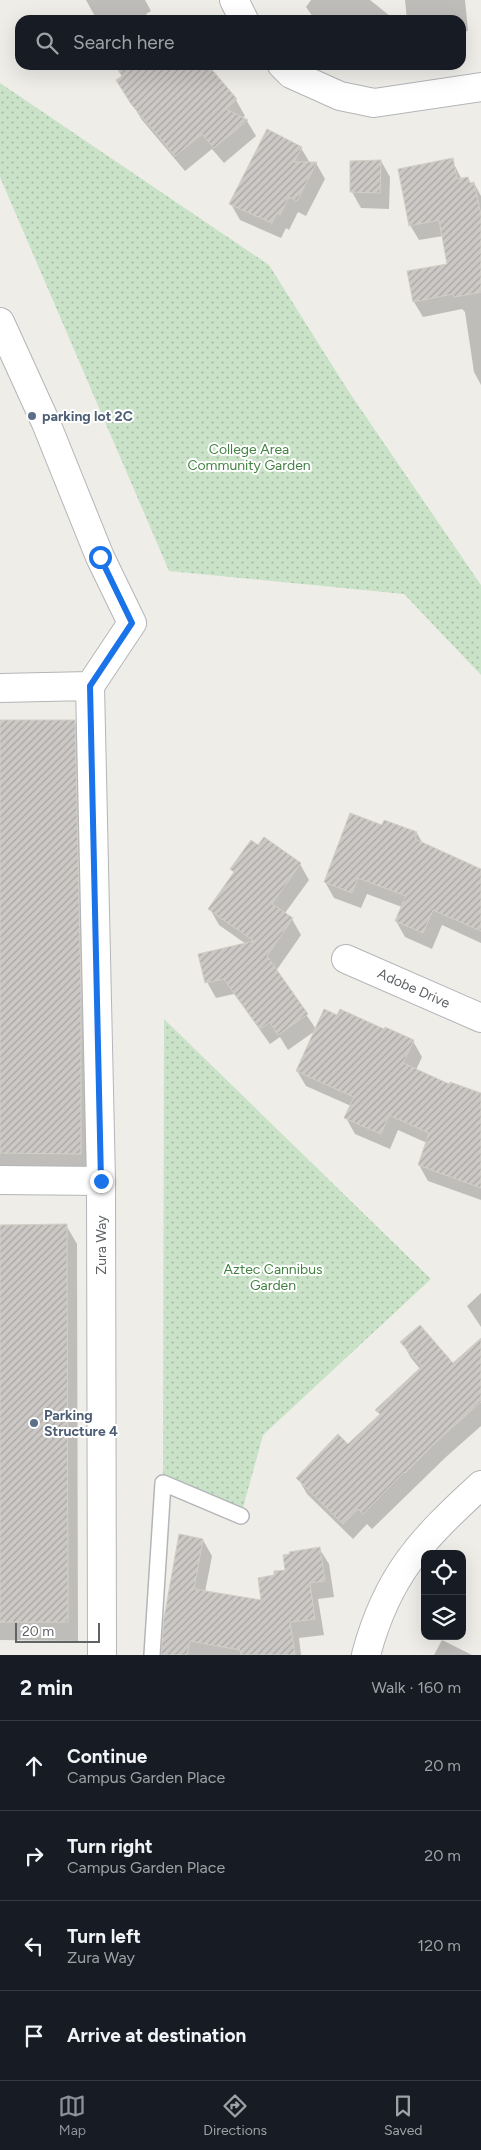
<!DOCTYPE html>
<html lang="en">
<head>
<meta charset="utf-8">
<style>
	body { margin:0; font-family:Figtree,sans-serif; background:#20242c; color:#f1f3f6 }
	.controls { position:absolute; right:15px; bottom:15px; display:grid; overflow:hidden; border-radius:10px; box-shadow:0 5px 20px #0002 }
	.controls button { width:45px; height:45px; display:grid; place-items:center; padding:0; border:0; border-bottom:1px solid #363941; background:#171b24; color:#f1f3f6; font:25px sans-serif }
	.scale { position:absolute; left:15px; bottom:12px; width:85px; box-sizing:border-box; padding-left:5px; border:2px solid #5f6366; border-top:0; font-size:14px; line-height:18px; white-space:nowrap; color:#5f6366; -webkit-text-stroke:4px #fff; paint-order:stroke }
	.stop { position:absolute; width:15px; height:15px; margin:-11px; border:4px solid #1a73e8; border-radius:50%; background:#fff }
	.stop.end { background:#1a73e8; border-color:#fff; box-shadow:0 1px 5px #0008 }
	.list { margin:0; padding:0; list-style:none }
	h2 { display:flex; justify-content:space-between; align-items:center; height:65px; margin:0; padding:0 20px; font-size:21px }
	h2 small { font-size:16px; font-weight:400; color:#9ea1a6 }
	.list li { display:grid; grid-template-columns:32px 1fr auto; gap:15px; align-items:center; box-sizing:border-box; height:90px; padding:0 20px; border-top:1px solid #363941 }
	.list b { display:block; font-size:19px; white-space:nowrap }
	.list p { margin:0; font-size:16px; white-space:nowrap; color:#9ea1a6 }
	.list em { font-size:16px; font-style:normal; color:#9ea1a6 }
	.icon { flex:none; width:28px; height:28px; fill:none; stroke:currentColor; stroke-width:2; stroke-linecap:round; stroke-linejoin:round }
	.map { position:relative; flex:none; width:481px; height:1655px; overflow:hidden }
	.search { position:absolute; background:#171b24; box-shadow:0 5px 20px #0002; left:15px; right:15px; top:15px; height:55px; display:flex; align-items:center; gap:12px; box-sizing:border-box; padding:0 18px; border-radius:15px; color:#9ea1a6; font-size:19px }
	.sheet { height:425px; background:#171b24 }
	nav { display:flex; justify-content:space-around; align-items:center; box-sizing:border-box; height:70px; border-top:1px solid #363941; background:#171b24; font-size:14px; color:#9ea1a6 }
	nav a { display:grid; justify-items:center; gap:2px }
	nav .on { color:#8c9099 }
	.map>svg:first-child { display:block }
</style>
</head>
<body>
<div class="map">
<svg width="481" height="1655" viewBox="0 0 481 1655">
	<defs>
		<pattern id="green-dots" width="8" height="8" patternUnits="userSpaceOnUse" patternTransform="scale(1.25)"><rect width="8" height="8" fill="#cae3c8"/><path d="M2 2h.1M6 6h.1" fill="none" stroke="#a7bca6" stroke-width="1.8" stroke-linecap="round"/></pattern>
		<pattern id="building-hatch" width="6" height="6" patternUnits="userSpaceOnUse" patternTransform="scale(1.25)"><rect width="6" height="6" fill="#cbc8c5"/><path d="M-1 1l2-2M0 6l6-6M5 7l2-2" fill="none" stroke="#a8a6a4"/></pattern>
	</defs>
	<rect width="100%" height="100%" fill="#efede8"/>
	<path fill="url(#green-dots)" d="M0 83 269 265 349 392 481 585V675L404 594 169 571 0 177Z
		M164 1019 431 1279 263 1435 241 1515 163 1483Z"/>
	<path fill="#0003" d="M86 0H145L151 11 146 14 149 20H97Z
		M311 0H370L395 20H315L306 7Z
		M405 0H465L468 31 461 32V20H407Z
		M116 65H206L236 100 245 116 242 118 247 121 256 136 224 163 212 149 185 171 142 120 127 96 123 77Z
		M301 148 310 163H316L325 179 306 216 298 212 289 230 286 228 281 238 240 220 231 204Z
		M452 160 462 180 468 179 471 184 474 183 481 196V385L474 372 465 312 462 309 423 317 414 302 449 265 443 236 419 240 410 225Z
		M381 161 390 177 389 209 361 208 352 192 351 162Z
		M0 721H74L85 740 91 1172 0 1171Z
		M382 827 417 833 423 844 481 870V943L442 925 432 949 405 937 396 921 402 907 367 894 361 908 334 898 325 882Z
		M259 847 300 864 309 880 285 913 292 919 301 935 276 971 316 1029 337 1017 413 1041 422 1057 416 1070 450 1086 481 1094V1200L428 1181 419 1165 427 1143 398 1130 390 1149 355 1134 346 1118 351 1106 306 1086 297 1071 315 1031 288 1050 280 1037 270 1044 234 994 216 998 207 982 246 944 219 925 210 909 235 874 232 869Z
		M66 1225 77 1244 78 1641 0 1640V1226Z
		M481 1293V1327L467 1306Z
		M481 1340V1426L446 1457 372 1529 367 1524 353 1539 307 1494 298 1478 348 1446 380 1415 377 1410 420 1369 411 1358 402 1342 453 1365Z
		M203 1540 212 1556 205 1592 262 1602 275 1576 287 1571 319 1548 329 1564 334 1597 318 1599 324 1635 299 1638 301 1655H163Z
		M442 1640 472 1655H434Z"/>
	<path fill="url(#building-hatch)" stroke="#d3cfc7" d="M115 65H208L237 99 226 109 248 120 214 148 202 134 175 156 131 104 116 80 122 76Z
		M267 129 302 147 294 162H317L297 201 289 197 280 215 277 213 272 223 229 204Z
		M453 158 457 179 468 177 470 183 474 182 481 215V292L454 297 453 294 413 302 407 271 447 264 439 220 409 226 398 169Z
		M381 160 380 193 350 192V161Z
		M0 720H75L81 994V1154L0 1153Z
		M350 813 382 825 384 820 417 832 415 839 481 869V931L433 910 423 933 395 921 406 896 358 878 352 893 324 882Z
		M264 837 301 863 272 904 293 918 267 956 308 1014 278 1035 270 1022 260 1029 224 979 205 983 198 954 254 941 208 909 234 872 230 869 251 840 258 845Z
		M324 1009 337 1015 340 1009 384 1029 385 1027 414 1040 403 1063 449 1084 450 1082 481 1093V1188L418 1165 429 1133 389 1115 381 1134 344 1118 354 1097 296 1071Z
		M67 1224 68 1622H0V1225Z
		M420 1325 453 1363 481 1338V1402L437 1441 405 1473 404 1472 363 1514 358 1509 343 1524 296 1478 338 1434 348 1444 380 1414 375 1410 422 1366 400 1342Z
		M179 1534 203 1539 194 1589 261 1600 258 1578 274 1575V1571L285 1570 283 1555 290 1554 289 1552 320 1547 325 1581 310 1583 315 1619 290 1622 295 1655H241L240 1650 190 1641 187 1655H161L164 1618Z"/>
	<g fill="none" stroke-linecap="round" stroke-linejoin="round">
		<defs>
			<path id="lane" d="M152 1655 163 1483 241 1516"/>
			<path id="street" d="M234 0 244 20
				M282 65 291 74 340 96 374 103 481 87
				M0 322 46 423 100 557 132 623 90 686
				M0 688 90 686 101 1181 102 1655
				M346 959 481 1018
				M0 1180 101 1181
				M366 1655C387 1575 422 1539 481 1485"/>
		</defs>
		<use href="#lane" stroke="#b3b5b8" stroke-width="18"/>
		<use href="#street" stroke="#b3b5b8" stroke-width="30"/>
		<use href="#lane" stroke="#fff" stroke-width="15"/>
		<use href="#street" stroke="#fff" stroke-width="28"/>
	</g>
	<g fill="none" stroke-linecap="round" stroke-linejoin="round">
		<path stroke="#1a73e8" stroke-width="6" d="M100 557 132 623 90 686 101 1181"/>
	</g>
	<g fill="#5c6f8a" stroke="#fff" stroke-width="2">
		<circle cx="32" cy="416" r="5"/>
		<circle cx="34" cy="1423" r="5"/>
	</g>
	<g text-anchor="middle" stroke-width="4" stroke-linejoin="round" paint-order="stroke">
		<g font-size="14" font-weight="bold" fill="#4e5e75" stroke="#fff" text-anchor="start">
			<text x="42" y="421">parking lot 2C</text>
			<text x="44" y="1420">Parking<tspan x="44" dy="16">Structure 4</tspan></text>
		</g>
		<g font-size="14" fill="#438342" stroke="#fff">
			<text x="249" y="454">College Area<tspan x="249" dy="16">Community Garden</tspan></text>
			<text x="273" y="1274">Aztec Cannibus<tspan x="273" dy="16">Garden</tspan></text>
		</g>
		<g font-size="14" fill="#5f6366" stroke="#fff">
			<text transform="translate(414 988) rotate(24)" y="5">Adobe Drive</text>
			<text transform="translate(101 1245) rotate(-90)" y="5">Zura Way</text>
		</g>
	</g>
</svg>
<div class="controls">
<button><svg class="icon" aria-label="locate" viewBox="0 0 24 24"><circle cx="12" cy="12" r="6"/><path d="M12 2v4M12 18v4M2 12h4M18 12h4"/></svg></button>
<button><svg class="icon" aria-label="layers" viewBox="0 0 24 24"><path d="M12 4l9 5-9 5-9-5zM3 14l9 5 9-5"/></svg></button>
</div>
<div class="scale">20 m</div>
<div class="stop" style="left:100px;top:557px"></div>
<div class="stop end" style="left:101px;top:1181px"></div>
<div class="search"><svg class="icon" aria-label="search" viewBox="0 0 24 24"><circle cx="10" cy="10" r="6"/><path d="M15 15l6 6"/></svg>Search here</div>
</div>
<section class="sheet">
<h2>2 min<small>Walk · 160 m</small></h2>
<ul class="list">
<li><svg class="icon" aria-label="ahead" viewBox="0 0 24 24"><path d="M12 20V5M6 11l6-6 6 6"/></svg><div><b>Continue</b><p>Campus Garden Place</p></div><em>20 m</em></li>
<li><svg class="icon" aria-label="right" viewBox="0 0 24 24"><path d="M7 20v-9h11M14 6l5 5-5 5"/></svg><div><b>Turn right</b><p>Campus Garden Place</p></div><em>20 m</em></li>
<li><svg class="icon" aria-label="left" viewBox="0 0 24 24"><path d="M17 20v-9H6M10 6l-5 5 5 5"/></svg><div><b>Turn left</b><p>Zura Way</p></div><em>120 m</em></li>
<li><svg class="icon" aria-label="arrive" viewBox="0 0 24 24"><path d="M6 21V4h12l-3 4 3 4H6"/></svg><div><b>Arrive at destination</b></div></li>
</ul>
</section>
<nav>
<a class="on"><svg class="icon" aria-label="map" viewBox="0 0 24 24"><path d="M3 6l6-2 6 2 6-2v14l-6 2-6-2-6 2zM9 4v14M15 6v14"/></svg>Map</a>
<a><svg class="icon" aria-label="directions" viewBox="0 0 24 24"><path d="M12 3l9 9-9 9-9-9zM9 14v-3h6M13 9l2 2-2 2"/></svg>Directions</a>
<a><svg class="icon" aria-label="saved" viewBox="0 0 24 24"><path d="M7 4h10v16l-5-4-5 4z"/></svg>Saved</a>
</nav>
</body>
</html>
